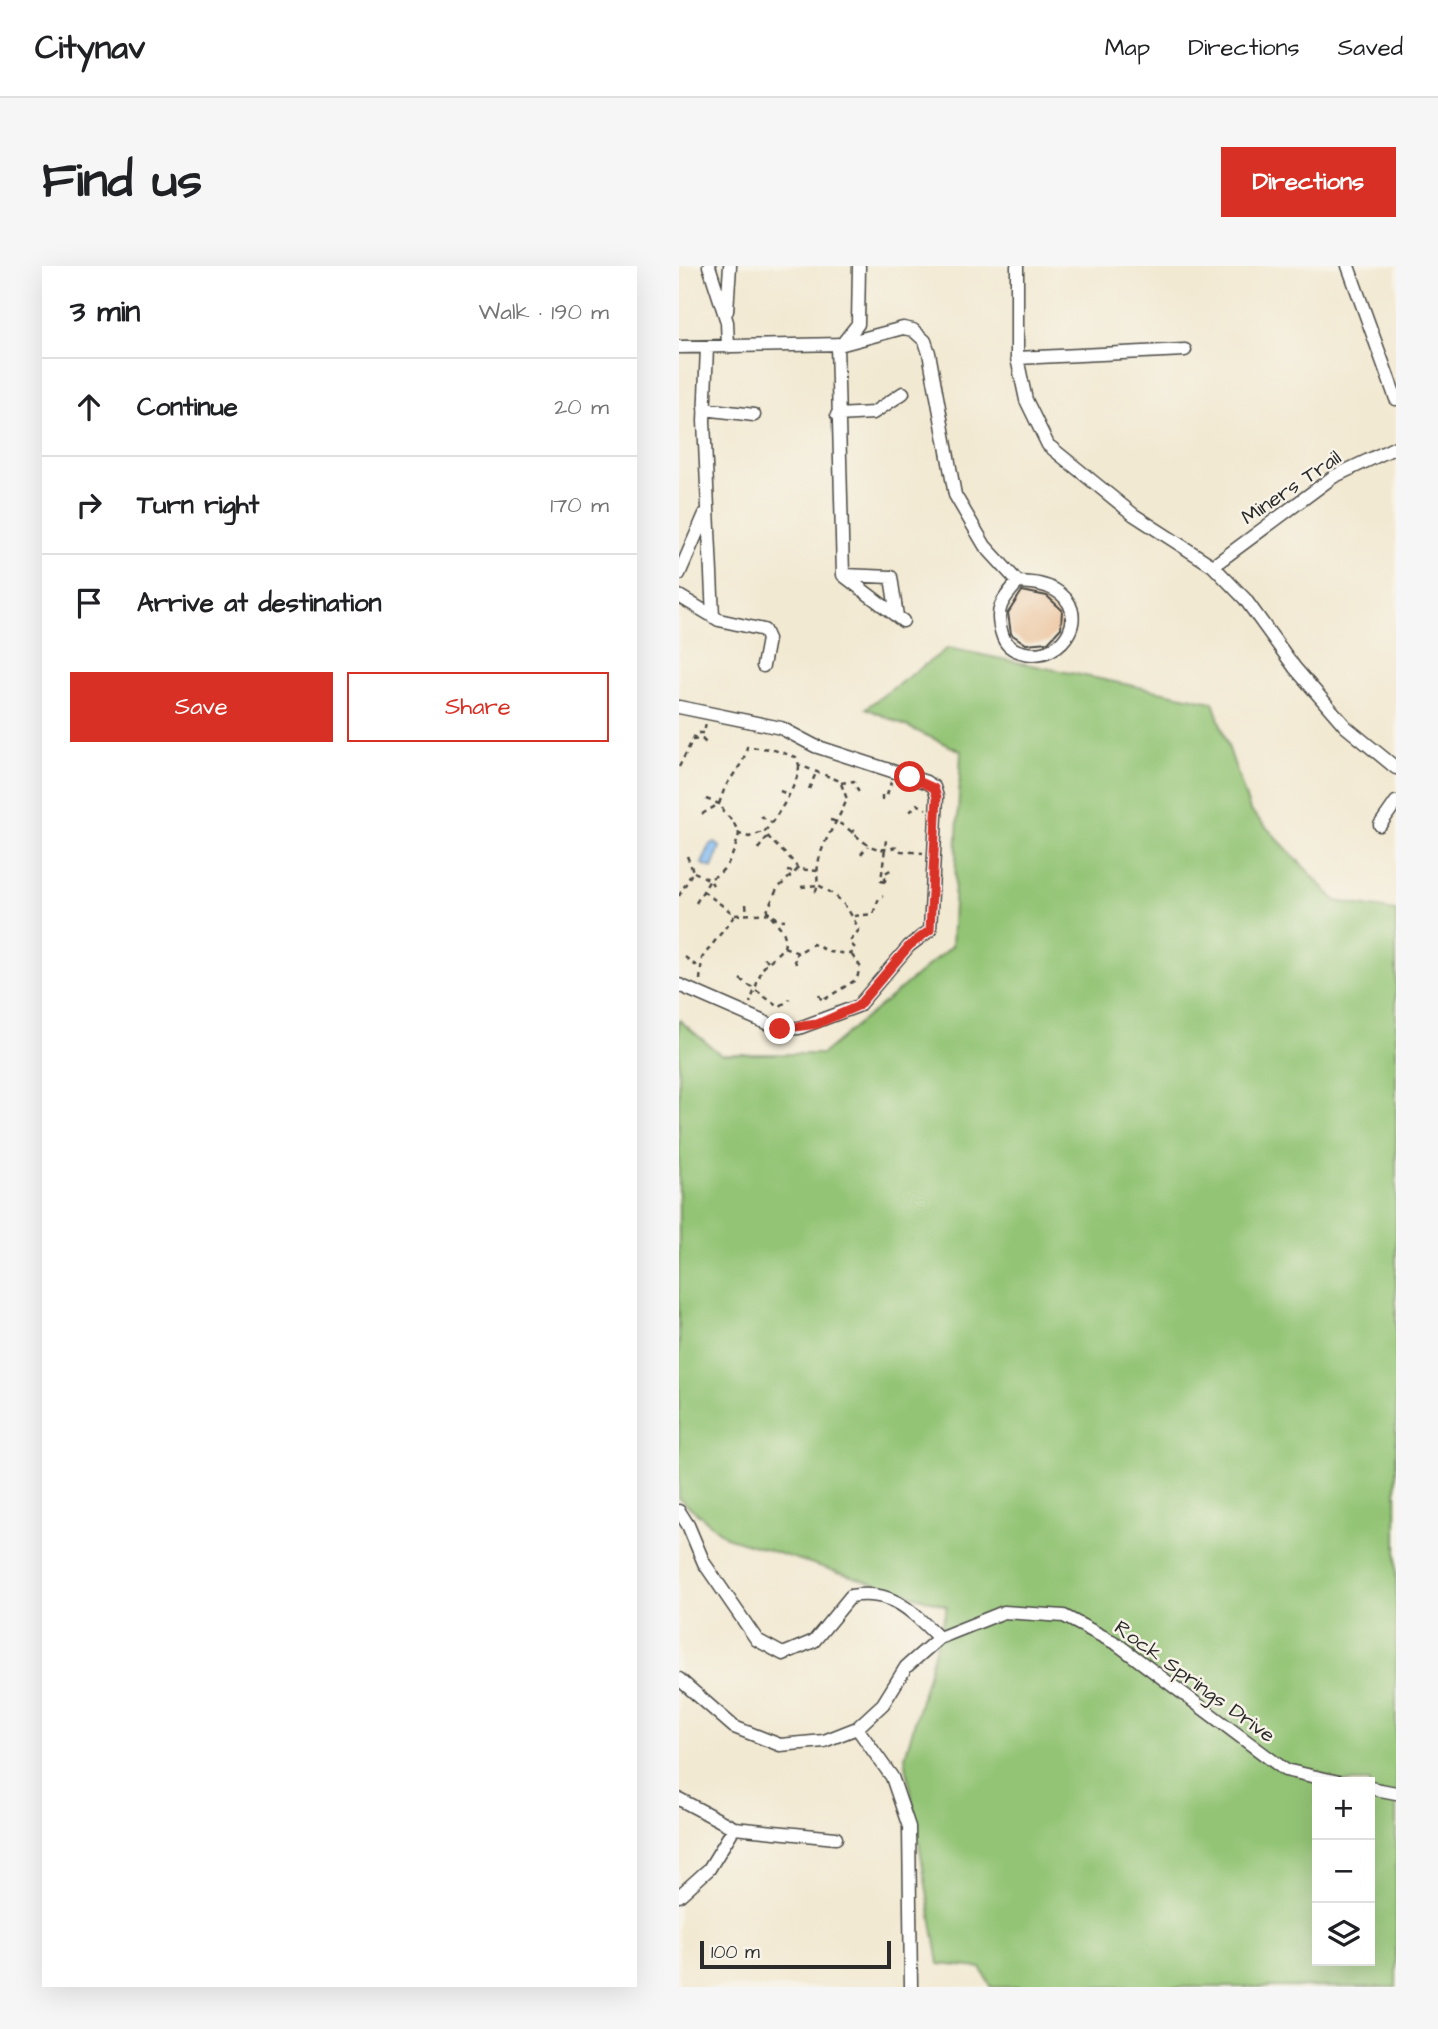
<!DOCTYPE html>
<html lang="en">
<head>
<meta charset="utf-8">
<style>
	body { margin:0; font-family:"Architects Daughter",sans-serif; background:#f6f6f6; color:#202124 }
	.controls { position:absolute; right:21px; bottom:21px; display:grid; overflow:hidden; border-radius:0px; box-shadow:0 7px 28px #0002 }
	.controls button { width:63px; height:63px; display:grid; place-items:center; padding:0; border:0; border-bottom:2px solid #e0e0e0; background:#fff; color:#202124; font:35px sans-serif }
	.scale { position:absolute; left:21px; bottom:18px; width:191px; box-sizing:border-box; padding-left:7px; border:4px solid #2b2b2b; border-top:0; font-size:19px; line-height:24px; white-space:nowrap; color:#2b2b2b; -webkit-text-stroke:5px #f7f3e8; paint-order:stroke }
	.stop { position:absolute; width:21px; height:21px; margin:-16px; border:5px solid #d93025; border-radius:50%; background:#fff }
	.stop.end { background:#d93025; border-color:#fff; box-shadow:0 2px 7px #0008 }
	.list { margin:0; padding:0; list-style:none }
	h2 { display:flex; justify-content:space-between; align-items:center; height:91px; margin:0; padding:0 28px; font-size:30px }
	h2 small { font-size:23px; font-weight:400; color:#757577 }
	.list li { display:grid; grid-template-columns:46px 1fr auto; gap:21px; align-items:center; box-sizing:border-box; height:98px; padding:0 28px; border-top:2px solid #e0e0e0 }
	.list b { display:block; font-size:26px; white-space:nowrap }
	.list em { font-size:23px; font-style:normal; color:#757577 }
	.actions { display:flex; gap:14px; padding:21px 28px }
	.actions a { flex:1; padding:16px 0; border:2px solid #d93025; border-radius:0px; text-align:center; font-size:24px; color:#d93025 }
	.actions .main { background:#d93025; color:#fff }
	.icon { flex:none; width:38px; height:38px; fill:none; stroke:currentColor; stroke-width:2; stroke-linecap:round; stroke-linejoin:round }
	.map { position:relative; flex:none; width:717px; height:1721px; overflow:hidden; border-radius:0px }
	header { display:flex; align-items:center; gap:42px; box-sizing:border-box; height:98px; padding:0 35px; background:#fff; border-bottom:2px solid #e0e0e0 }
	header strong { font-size:33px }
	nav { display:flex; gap:38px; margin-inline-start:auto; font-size:24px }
	.intro { display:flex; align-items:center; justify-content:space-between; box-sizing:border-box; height:168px; padding:0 42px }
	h1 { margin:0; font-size:49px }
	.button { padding:18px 32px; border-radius:0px; background:#d93025; color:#fff; font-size:24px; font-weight:700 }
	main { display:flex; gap:42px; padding:0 42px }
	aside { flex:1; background:#fff; border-radius:0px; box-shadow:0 7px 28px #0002 }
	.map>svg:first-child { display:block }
</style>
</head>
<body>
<header>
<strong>Citynav</strong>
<nav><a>Map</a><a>Directions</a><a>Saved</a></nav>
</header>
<div class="intro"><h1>Find us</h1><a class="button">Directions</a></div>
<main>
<aside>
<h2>3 min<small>Walk · 190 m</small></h2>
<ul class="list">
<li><svg class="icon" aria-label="ahead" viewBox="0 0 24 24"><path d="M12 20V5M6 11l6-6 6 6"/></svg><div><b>Continue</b></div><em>20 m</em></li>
<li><svg class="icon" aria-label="right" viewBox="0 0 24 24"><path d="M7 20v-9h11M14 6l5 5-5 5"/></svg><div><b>Turn right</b></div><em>170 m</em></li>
<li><svg class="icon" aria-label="arrive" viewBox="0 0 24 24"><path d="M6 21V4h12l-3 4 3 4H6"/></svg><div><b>Arrive at destination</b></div></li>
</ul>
<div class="actions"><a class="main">Save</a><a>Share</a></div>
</aside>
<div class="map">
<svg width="717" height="1721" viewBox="0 0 717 1721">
	<rect width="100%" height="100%" fill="#f7f3e8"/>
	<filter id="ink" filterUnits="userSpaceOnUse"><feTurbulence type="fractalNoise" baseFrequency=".0143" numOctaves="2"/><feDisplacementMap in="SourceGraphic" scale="14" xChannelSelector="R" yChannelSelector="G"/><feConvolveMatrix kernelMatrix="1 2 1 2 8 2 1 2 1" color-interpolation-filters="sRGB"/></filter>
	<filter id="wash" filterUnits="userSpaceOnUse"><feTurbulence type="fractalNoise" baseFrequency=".00686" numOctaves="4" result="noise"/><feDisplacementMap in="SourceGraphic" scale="28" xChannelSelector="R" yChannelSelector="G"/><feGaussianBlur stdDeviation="1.57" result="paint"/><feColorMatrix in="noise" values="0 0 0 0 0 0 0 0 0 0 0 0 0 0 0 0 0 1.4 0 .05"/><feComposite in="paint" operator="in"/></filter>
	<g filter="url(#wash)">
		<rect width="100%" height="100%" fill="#f2e9d2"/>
		<path fill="#93c475" stroke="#5f7850" stroke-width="2" fill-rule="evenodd" d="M269 382 534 436 571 544 657 635 717 645V1721H312L302 1702 260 1698 226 1491 268 1340 47 1271 0 1232V754L41 788H143L273 680 282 485 187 442ZM638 1516H691V1695H638Z"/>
		<path fill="#80baf2" stroke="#56728e" stroke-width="2" d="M36 576 41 581 33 602 23 598 31 579Z"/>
		<g id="blocks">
			<path fill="#e8b484" d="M343 325 368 330 383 344 382 362 369 376 347 378 332 368 329 347Z"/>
		</g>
	</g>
	<g filter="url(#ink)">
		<use href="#blocks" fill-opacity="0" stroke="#494844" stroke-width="2"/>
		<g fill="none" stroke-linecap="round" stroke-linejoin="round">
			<defs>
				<path id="minor" d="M30 0 48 56 49 81
					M338 0V92L347 134 369 179 455 249 534 300 566 333 616 402 667 461 717 502
					M669 0 717 133
					M48 45 51 0
					M164 77 179 58 180 0
					M158 78 164 309 224 355
					M0 81 164 78 224 62 234 64 246 75 250 87 276 229 306 280 339 316C323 334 315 343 323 368 326 379 335 385 346 387 386 395 413 345 376 324 364 317 352 317 339 316
					M28 81 25 155 34 351
					M338 92 506 84
					M25 143 75 149
					M158 149 194 147 224 127
					M534 300 654 211 717 181
					M0 308 26 248
					M165 309 212 311 218 350
					M0 330 40 354 85 364 89 373 84 400
					M0 441 102 462 136 480 247 516 255 521 258 531 251 664 230 680 179 740 120 762 101 763 0 719
					M701 559 717 536
					M0 1245 9 1259 25 1297 78 1374 104 1388 135 1375 172 1330C214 1323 232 1345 260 1372
					M0 1413 55 1461 101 1479 145 1475 178 1462 204 1438 227 1401 260 1372 325 1346 385 1350 438 1378 606 1504 660 1516
					M178 1462 213 1511 230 1561 232 1721
					M691 1522 717 1527
					M0 1533 55 1562 157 1572
					M0 1630 30 1603 55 1562"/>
			</defs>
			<use href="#minor" stroke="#494844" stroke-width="15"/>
			<path stroke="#494844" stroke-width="2.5" stroke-dasharray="5 5" stroke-linecap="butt" d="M13 474 23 473 30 480
				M0 501 17 467H25L27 457
				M162 517 175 515 180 527
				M130 523 137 507
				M101 525 108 528
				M27 533 43 539 44 546 54 555 60 568 70 571 86 565
				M203 534V529H208L212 516
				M231 546 238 538 247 543
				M23 548 40 538 46 521 64 495 68 481 92 483 117 491 120 499 161 515 168 533C156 564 134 583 139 619 162 631 169 641 180 664L170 676 176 682 172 688 150 686 134 678 119 687 105 681 83 703 71 737
				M82 550 93 557
				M151 554C177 559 185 592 217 581L222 585 244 587
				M172 567 179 561
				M79 583 89 570
				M182 588 189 580
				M119 603C111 588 94 581 86 565 98 551 120 517 120 500
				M108 605 116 606
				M15 606 31 614 34 619
				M206 616 202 615 207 574
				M206 616V607L215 602
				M122 621 139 619 135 631
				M24 625 56 649 93 647 97 653 106 654
				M0 630 14 605 8 590
				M17 637 32 612C49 606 56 584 60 568
				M67 638 68 649
				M175 650 194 648 200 632 204 630
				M105 681C110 664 96 658 88 645L98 623 119 603 138 605
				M6 691 16 699 21 698
				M85 692 91 696
				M117 698 115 690 119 687
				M61 713 100 741 111 733
				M21 714 23 692 56 649
				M140 729 143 735 178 713 181 700 172 688"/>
			<use href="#minor" stroke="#fff" stroke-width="12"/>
		</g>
	</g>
	<g fill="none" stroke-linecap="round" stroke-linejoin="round" filter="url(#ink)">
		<path stroke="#d93025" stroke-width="9" d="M101 763 138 758 179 740 230 680 251 664 258 531 255 522 231 511"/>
	</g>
	<g text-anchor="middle" stroke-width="5" stroke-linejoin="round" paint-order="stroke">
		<g font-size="21" fill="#2b2b2b" stroke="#f7f3e8">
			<text transform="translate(612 221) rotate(-34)" y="7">Miners Trail</text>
			<text transform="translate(516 1415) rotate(36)" y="7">Rock Springs Drive</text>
		</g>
	</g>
</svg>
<div class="controls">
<button>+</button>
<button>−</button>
<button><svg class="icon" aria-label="layers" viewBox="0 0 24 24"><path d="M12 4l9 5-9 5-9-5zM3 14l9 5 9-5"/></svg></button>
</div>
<div class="scale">100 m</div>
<div class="stop" style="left:231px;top:511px"></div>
<div class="stop end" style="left:101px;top:763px"></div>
</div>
</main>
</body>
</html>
